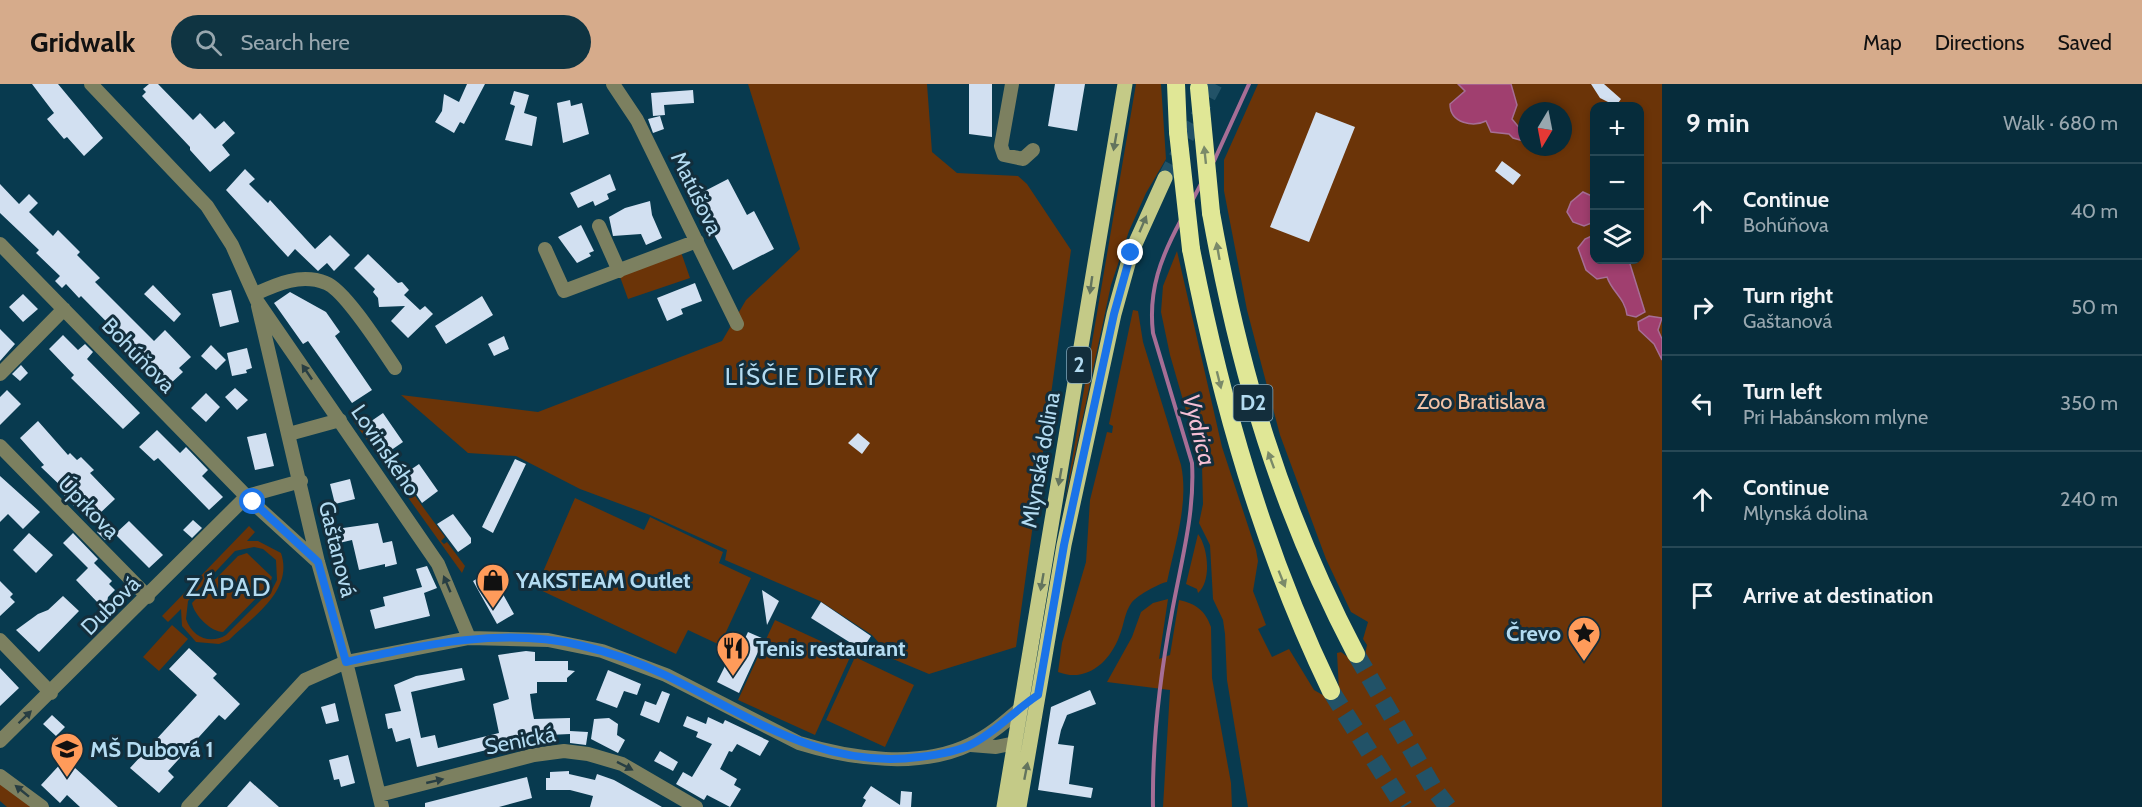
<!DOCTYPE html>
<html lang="en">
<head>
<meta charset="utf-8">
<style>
	body { margin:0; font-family:Cabin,sans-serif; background:#0f3442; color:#f1f3f6 }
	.controls { position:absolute; right:18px; top:18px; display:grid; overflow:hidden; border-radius:12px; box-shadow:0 3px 9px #0003 }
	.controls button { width:54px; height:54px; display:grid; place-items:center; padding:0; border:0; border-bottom:2px solid #274855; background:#062c3b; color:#f1f3f6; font:30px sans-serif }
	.compass { position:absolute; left:1518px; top:18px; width:54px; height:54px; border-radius:50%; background:#062c3b; box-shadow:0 3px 9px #0003; rotate:190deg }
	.stop { position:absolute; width:18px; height:18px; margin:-14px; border:4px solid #1a73e8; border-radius:50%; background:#fff }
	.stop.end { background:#1a73e8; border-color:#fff; box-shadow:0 2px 6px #0008 }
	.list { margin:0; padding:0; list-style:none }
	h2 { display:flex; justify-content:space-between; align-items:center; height:78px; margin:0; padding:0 24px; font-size:26px }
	h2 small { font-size:20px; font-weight:400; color:#98a7af }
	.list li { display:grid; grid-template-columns:39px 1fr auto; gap:18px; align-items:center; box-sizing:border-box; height:96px; padding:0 24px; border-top:2px solid #274855 }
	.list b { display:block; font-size:22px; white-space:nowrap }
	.list p { margin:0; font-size:20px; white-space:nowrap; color:#98a7af }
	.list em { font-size:20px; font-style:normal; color:#98a7af }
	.icon { flex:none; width:33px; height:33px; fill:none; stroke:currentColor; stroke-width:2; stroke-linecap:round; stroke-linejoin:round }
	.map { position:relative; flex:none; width:1662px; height:723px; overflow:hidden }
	header { display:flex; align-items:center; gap:36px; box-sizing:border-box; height:84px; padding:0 30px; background:#d6ab8b; color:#111 }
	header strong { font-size:28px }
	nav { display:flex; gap:33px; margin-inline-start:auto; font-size:21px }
	.search { width:420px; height:54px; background:#0f3442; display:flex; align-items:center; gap:15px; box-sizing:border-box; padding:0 21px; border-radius:33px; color:#98a7af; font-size:22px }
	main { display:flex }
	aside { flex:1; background:#062c3b }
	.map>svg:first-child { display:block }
</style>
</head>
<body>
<header>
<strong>Gridwalk</strong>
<div class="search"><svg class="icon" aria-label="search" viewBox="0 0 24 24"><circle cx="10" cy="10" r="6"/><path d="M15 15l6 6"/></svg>Search here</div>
<nav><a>Map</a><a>Directions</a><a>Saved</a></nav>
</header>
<main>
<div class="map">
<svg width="1662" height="723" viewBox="0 0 1662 723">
	<rect width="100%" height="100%" fill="#083a4f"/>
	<path fill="#6b3408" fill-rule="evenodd" d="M748 0H927L932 68 957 89 1018 92 1027 100 1071 166 1016 563 929 590 893 575 872 551 820 517 725 476 727 466 650 431 580 405 516 372 468 369 401 311 538 328 722 257 746 216 800 165Z
		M1136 0H1161L1166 75 1146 109 1129 147 1111 201 1065 417Z
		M1258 0H1662V723H1248L1227 596 1225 550 1223 536 1213 515 1210 461 1199 439 1203 420 1202 382 1170 271 1161 228 1163 202 1177 167 1222 363 1256 466 1258 477 1253 507 1266 541 1258 545 1272 573 1289 565 1314 606 1328 614 1339 606 1337 569 1341 568 1353 577 1365 571 1367 561 1363 555 1368 538 1351 528 1326 475 1280 351 1247 226 1224 107V76ZM1594 22H1640V176H1594ZM1527 27H1563V63H1527Z
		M681 168 690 194 628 215 619 190Z
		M1133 226 1138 227 1143 258 1181 381C1189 419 1175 460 1167 498 1160 499 1138 511 1132 518 1124 529 1124 542 1119 553 1109 579 1086 599 1058 588L1062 559 1086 478 1090 416 1107 348 1112 349 1113 342 1109 340Z
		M361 333 374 354 370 358 373 361 377 358C399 390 422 422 445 453L441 457 444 460 447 458 465 482 462 489 354 338Z
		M575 414 644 446 650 433 723 468 719 479 751 494 720 561 688 546 676 570 536 504Z
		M249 442 255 448 247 457H258L281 469C294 507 252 533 229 556L219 560 196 558 182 542 181 525 168 538 162 532ZM254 463 263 465 276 476 277 496 273 504 226 551C210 561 192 553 186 535L188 517 235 467Z
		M1198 450C1208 463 1212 497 1198 509L1197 505 1186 500Z
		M247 469 272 493 270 500 223 548C211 548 194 531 192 519L238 472Z
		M1168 515 1159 575 1170 571 1179 516C1196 520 1205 526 1211 543L1212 594 1231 699 1232 723H1163L1170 606 1107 598 1132 553 1141 528 1153 519Z
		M775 536 851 571 815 651 738 616Z
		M172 541 188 555 159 587 143 573Z
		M855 573 914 601 885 663 826 636Z
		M0 699 33 723H7L0 717Z"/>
	<path fill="#a03f6f" stroke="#a66e96" stroke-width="1.5" d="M1458 0H1511L1517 21 1512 35 1527 53V58L1513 54 1509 50 1491 48 1486 37C1474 43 1450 40 1450 20L1465 7Z
		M1583 108 1594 113V138L1584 142 1573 138 1567 128 1571 118Z
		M1594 151V176H1631L1630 180 1645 228 1636 233 1627 231C1625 214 1612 208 1607 193L1597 195 1586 186 1578 164 1585 155Z
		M1649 232 1662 234 1658 246 1662 255V276L1654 260 1639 246 1638 238Z"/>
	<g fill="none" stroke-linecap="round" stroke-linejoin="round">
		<path stroke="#a66e96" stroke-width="4" d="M1214 77 1249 0
			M1192 117 1201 100
			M1153 723C1152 658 1160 592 1172 528 1181 478 1195 429 1192 379L1153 249C1148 206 1161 173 1181 136"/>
	</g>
	<path fill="#d2e0f1" d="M32 0H58L103 54 84 72 67 53 64 55 47 35 54 29Z
		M149 0H158L193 36 200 29 215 45 224 37 235 49 222 61 230 71 210 88 190 66V63L142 12 146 8 143 5Z
		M467 0H485L464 40 460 38 454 49 435 38 442 27 444 10 459 18Z
		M969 0H992V53L969 50Z
		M1055 0H1085L1077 47 1048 42Z
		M1591 0H1604L1621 15 1616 22 1600 14Z
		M693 6 694 19 664 21 665 31 653 32 651 9Z
		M514 7 529 11 524 29 537 33 532 62 505 56 515 22 510 20Z
		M570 16 571 22 582 19 589 50 563 59 557 19Z
		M1316 28 1355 43 1309 158 1270 143Z
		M660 32 664 45 653 49 648 35Z
		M1502 77 1521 91 1513 101 1495 87Z
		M245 85 255 95 249 100 268 119 270 116 315 165 330 151 350 171 334 187 327 179 318 187 295 165 288 173 226 106Z
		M610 90 616 106 607 110 609 115 595 122 593 117 578 124 570 109Z
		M728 95 747 131 754 127 774 165 733 186 696 117 701 114 699 110Z
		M0 100 19 120 29 110 38 119 29 128 53 152 58 146 80 168 77 171 100 194 95 198 154 257 165 246 191 273 179 284 183 288 169 301 81 212 79 214 66 200 62 204 55 197 60 192 36 169 39 166 0 129Z
		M650 117 652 131 662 154 646 161 641 150 613 152 609 133 625 124Z
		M581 141 594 167 589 169 591 172 577 179 558 153Z
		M368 170 398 199 402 198 409 206 404 211 420 226 425 222 433 230 408 254 391 237 405 222 379 223 378 214 373 208 375 205 354 184Z
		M695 199 702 217 681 225 683 230 667 237 657 214Z
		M153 201 181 230 174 238 144 210Z
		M231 206 239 238 220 243 212 210Z
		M290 208 326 228 340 248 335 252 372 306 352 319 308 257 303 260 274 219Z
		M23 210 38 225 23 238 9 223Z
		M482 212 493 231 446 260 435 242Z
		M0 245 15 260 0 277Z
		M63 251 78 266 85 260 93 268 87 275 140 329 123 345 71 294 74 291 49 265Z
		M504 252 509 265 494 272 488 260Z
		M211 261 226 276 216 286 201 272Z
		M247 264 252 284 246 286 247 289 232 292 227 269Z
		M21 281 28 289 20 297 12 290Z
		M235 304 248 316 237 326 225 313Z
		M7 306 21 320 0 341V313Z
		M206 309 220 323 206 338 191 324Z
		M383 329 403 358 387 369 367 340Z
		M38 337 68 371 70 369 77 376 81 373 94 386 90 389 115 415 97 432 81 416 74 422 61 408 64 405 41 383 44 381 20 354Z
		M157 346 180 369 186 363 208 386 202 392 223 413 209 426 158 374 154 377 139 363Z
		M266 349 274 382 255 386 247 353Z
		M858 349 870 359 862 370 848 359Z
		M515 375 526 380 493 449 482 443Z
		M419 380 438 407 422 419 403 391Z
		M0 392 40 428 23 445 8 430 0 438Z
		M350 395 355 415 335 420 330 400Z
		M453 430 471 454V459L458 468 437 440Z
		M193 436 202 444 192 454 183 446Z
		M107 437 115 446 105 456 97 448Z
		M129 437 163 471 149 484 115 450Z
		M378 439 383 459 392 457 397 480 385 483V480L359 486 352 456 339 459 336 445Z
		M29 449 53 471 36 489 13 466Z
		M73 449 98 475 94 479 112 497 109 500 115 506 108 513 107 518 100 521 76 496 88 484 63 459Z
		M427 482 437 504 424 509 430 532 375 545 370 526 385 522 383 513 422 503 416 485Z
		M490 487 514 530 497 540 473 497Z
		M0 497 13 510 10 513 15 518 0 532Z
		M762 506 779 517 767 541Z
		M63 512 79 527 39 568 16 546 38 530 48 526Z
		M821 518 871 552 862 566 811 534Z
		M748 548 764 555 739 609 717 598 727 578 733 580Z
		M189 564 217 590 213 594 240 620 225 636 219 631 168 687 174 693 159 709 130 684 197 611 169 585Z
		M526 567 535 568V577H568V586L575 587 567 594V598H537V609L530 610 532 625 534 635 570 634V647L588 648 586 661 570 659V650L548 651 417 683 410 654 396 658 392 644 388 645 385 630 401 627 394 601 416 592 462 584 465 596 411 608 421 654 435 651 438 664 499 649 493 620 509 615 498 571Z
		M0 584 19 604 0 622Z
		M608 586 641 600 637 611 624 607 617 624 596 616Z
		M1090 606 1096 620 1067 631 1061 646 1058 660 1074 662 1069 700 1093 704 1091 714 1038 706 1051 623Z
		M662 607 670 610 659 639 640 631 645 617 656 621Z
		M335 619 339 637 326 640 321 623Z
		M52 631 65 643 56 652 43 640Z
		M687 632 706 640 708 633 723 640 725 636 769 657 760 672 737 660 732 668 729 667 720 685 737 695 734 701 741 705 730 723 707 711 704 716 676 700 683 688 692 693 712 660 696 653 698 648 683 642Z
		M609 634 618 640 617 651 625 656 618 669 591 655 594 635Z
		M660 667 678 678 673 687 654 677Z
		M348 671 355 699 341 703 339 695 334 696 329 676Z
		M65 675 84 692 118 723H80L67 711 60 719 41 701Z
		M569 687V690L595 696 597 690 614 696 662 723H590L593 712 570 706H546V694H550V688Z
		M527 693 532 714 499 723H425V719Z
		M250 697 279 723H227Z
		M871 702 900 721 901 707 912 708 911 723H862L866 716 863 714Z"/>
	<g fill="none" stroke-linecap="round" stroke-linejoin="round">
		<path stroke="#225267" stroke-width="15" stroke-dasharray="15 8" stroke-linecap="butt" d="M1165 94 1215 0"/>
		<path stroke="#225267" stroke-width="18" stroke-dasharray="18 9" stroke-linecap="butt" d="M1356 570 1434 705 1448 723
			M1331 607 1404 723"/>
		<path stroke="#7c8060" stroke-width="14" d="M91 0 207 122 232 161 257 217 438 480 469 554
			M613 0 637 36 737 240
			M1012 0 1001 62 1004 71 1023 75 1033 66
			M599 142 619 187
			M0 160 253 419 318 478
			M545 165 564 207 697 157
			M255 210C277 200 301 189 326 199 345 206 382 265 395 284
			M258 222 318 478 346 578 382 723
			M0 290 64 225
			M289 350 340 336
			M0 362 148 513
			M0 556 51 609
			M0 657 247 412 301 397
			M971 661 996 663 1015 659
			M0 692 42 723
			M379 711 534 671 564 667 588 670 622 680 696 723
			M188 723 305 596 346 578 469 554 548 556 602 567 666 591 799 659C851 675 920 685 971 660 989 652 1005 638 1020 625"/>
		<path stroke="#c4ca87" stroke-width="15" d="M1004 723 1125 0
			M1019 723 1064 461 1114 230 1131 169 1165 94"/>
		<path stroke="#e0e796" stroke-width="18" d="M1176 0 1178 48
			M1211 129C1240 290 1280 425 1356 570
			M1191 165C1221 318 1263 466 1331 607"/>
		<path stroke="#e0e796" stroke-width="18" d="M1199 4 1211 129
			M1178 48 1191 165"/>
	</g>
	<defs><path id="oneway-solid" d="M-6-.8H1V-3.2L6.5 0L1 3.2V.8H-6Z" transform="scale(1.5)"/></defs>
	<g fill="#63745e">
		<use href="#oneway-solid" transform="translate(1115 58) rotate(100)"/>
		<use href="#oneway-solid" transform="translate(1143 140) rotate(-67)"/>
		<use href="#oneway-solid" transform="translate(1091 201) rotate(98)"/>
		<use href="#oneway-solid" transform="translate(1060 393) rotate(100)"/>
		<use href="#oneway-solid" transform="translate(1042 498) rotate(100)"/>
		<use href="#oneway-solid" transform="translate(1026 687) rotate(-79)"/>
	</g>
	<g fill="#7a8a69">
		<use href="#oneway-solid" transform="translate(1205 71) rotate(-96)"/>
		<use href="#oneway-solid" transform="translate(1218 167) rotate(-100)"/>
		<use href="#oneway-solid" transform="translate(1219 296) rotate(76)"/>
		<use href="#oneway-solid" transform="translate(1271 376) rotate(-110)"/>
		<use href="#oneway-solid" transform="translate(1282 495) rotate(68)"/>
	</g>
	<g fill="#283e43">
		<use href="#oneway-solid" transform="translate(307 288) rotate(-124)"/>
		<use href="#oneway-solid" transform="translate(447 500) rotate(-113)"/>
		<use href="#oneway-solid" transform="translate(25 633) rotate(-44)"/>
		<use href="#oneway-solid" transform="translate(625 682) rotate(27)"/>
		<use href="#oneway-solid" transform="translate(435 697) rotate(-13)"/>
		<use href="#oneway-solid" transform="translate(22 707) rotate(-141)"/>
	</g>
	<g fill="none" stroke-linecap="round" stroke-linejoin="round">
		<path stroke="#1a73e8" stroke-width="8" d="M253 418 318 478 346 578C423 561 501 543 579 561 609 568 638 578 665 591 748 631 821 686 919 673 936 671 957 668 972 660 997 647 1015 626 1038 611L1064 461 1114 230 1131 169"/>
	</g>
	<defs>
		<symbol id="shop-pin" viewBox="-11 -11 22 30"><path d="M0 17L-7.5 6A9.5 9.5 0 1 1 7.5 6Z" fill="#ff9b5a" stroke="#132e3c"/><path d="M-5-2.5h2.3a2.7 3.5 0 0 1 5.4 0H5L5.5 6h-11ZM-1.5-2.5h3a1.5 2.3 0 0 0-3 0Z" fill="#111"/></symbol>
		<symbol id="sight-pin" viewBox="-11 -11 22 30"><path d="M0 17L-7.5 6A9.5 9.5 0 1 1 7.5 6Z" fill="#ff9b5a" stroke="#132e3c"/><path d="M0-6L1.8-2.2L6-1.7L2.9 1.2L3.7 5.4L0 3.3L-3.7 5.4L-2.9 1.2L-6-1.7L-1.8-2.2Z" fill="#111"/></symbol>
		<symbol id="restaurant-pin" viewBox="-11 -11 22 30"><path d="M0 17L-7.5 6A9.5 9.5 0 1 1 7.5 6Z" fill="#ff9b5a" stroke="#132e3c"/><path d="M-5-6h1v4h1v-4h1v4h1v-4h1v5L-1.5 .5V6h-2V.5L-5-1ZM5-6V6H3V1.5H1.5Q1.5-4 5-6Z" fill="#111"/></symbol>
		<symbol id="school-pin" viewBox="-11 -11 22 30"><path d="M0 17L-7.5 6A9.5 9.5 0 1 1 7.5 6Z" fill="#ff9b5a" stroke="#132e3c"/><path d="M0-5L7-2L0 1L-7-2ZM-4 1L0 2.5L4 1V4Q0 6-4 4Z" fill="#111"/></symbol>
	</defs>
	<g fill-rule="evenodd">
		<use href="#shop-pin" x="474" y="477" width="38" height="52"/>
		<use href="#sight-pin" x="1565" y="530" width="38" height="52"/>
		<use href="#restaurant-pin" x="714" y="545" width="38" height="52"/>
		<use href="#school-pin" x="48" y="646" width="38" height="52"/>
	</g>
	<g text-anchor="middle" stroke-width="6" stroke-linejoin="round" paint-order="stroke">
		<g fill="#132e3c" stroke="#83a7bb" stroke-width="1.5">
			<rect x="1067" y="263" width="24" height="36" rx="4.5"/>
			<rect x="1233.5" y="301" width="39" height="36" rx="4.5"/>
		</g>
		<g font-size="21" font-weight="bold" fill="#b3dbf1">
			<text x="1079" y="288">2</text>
			<text x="1253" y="326">D2</text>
		</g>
		<g font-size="22" fill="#b3dbf1" stroke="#132e3c">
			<text transform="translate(697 109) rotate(64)" y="8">Matúšova</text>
			<text transform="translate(139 271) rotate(46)" y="8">Bohúňova</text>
			<text transform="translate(386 366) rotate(56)" y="8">Lovinského</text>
			<text transform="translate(1040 376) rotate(-80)" y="8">Mlynská dolina</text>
			<text transform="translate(89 423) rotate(46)" y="8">Úprkova</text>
			<text transform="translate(338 465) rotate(76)" y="8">Gaštanová</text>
			<text transform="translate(110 521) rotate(-45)" y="8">Dubová</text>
			<text transform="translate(520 656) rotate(-11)" y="8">Senická</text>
		</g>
		<g font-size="22" fill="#f2c2a5" stroke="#132e3c">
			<text x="1481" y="325">Zoo Bratislava</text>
		</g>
		<g font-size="22" font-weight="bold" fill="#b3dbf1" stroke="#132e3c" text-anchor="start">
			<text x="516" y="504">YAKSTEAM Outlet</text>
			<text x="1561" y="557" text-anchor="end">Črevo</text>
			<text x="756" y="572">Tenis restaurant</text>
			<text x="90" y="673">MŠ Dubová 1</text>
		</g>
		<g font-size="24" letter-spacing="1.5" fill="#b3dbf1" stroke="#132e3c">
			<text x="802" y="301">LÍŠČIE DIERY</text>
		</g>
		<g font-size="24" font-style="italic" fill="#f5bfd5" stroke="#132e3c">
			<text transform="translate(1199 346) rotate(76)" y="8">Vydrica</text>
		</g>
		<g font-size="26" letter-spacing="1.5" fill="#b3dbf1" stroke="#132e3c">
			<text x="229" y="512">ZÁPAD</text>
		</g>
	</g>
</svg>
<div class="controls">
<button>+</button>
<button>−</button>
<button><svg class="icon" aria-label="layers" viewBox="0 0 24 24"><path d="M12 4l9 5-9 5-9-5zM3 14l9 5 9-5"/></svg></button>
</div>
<svg class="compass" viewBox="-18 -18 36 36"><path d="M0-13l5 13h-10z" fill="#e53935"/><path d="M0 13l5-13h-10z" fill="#98a7af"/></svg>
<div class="stop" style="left:253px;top:418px"></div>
<div class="stop end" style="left:1131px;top:169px"></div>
</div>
<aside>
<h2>9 min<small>Walk · 680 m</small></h2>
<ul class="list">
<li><svg class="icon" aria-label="ahead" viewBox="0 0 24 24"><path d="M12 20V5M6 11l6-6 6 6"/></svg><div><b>Continue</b><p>Bohúňova</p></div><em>40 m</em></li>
<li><svg class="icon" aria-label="right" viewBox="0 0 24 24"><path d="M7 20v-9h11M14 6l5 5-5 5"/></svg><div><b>Turn right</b><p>Gaštanová</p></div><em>50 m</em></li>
<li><svg class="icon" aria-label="left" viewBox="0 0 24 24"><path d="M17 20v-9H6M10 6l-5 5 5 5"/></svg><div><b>Turn left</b><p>Pri Habánskom mlyne</p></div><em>350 m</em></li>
<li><svg class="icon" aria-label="ahead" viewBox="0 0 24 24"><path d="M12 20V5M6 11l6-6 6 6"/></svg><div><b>Continue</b><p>Mlynská dolina</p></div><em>240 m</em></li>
<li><svg class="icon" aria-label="arrive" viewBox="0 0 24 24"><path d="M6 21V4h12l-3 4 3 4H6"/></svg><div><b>Arrive at destination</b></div></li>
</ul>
</aside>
</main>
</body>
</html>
